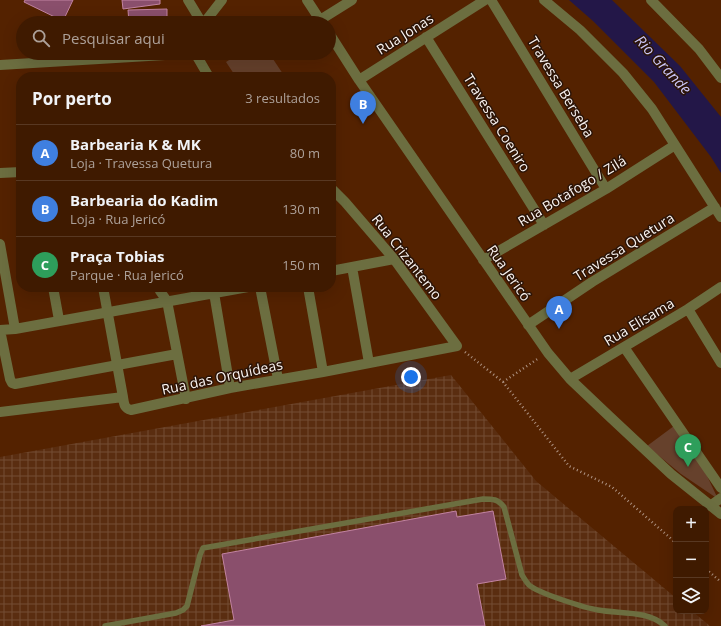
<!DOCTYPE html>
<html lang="pt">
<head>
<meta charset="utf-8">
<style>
	body { margin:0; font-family:"Open Sans",sans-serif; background:#4a270f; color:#f1f3f6 }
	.controls { position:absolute; right:12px; bottom:12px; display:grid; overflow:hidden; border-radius:8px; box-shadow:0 4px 16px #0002 }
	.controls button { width:36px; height:36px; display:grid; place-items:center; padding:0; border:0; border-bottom:1px solid #583822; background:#3f1a00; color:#f1f3f6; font:20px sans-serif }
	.you { position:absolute; left:411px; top:377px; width:14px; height:14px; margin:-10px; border:3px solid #fff; border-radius:50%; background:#1a73e8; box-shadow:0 0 0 6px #1a73e833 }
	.badge { display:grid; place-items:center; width:26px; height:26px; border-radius:50%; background:#66c4ef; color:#fff; font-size:13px; font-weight:700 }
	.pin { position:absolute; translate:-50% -33px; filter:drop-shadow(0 1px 2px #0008) }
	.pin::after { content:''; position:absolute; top:21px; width:14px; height:12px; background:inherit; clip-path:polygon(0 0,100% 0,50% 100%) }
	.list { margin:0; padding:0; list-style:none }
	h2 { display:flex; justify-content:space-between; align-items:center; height:52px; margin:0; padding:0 16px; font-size:17px }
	h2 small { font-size:13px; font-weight:400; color:#ada199 }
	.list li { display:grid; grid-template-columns:26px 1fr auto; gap:12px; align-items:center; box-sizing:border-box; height:56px; padding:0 16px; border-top:1px solid #583822 }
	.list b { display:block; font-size:15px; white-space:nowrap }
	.list p { margin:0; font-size:13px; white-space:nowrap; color:#ada199 }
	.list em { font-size:13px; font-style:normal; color:#ada199 }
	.icon { flex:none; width:22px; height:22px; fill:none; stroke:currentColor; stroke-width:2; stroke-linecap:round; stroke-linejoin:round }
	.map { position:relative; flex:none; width:721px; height:626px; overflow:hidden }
	.search { position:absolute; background:#3f1a00; box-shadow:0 4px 16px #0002; left:16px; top:16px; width:320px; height:44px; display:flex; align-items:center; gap:10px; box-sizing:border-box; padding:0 14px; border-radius:22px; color:#ada199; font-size:15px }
	.panel { position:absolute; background:#3f1a00; box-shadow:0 4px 16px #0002; left:16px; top:72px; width:320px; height:220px; border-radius:16px }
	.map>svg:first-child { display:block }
</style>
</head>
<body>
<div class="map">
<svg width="721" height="626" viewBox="0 0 721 626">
	<defs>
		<pattern id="industrial-grid" width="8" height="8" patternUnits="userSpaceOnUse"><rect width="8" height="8" fill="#5a2d10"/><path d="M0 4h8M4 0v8" fill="none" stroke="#734c33"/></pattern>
	</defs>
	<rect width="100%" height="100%" fill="#542200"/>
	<path fill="url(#industrial-grid)" d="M451 375 536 481 676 598V611H692L710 626H0V457Z"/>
	<path fill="#66412c" d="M240 53H269L285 77H236L226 62Z
		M678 423 700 461 718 499 681 474 647 446Z"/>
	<path fill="#231748" d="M569 0H612L680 66 721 117V173L711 157 654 82 593 21Z"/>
	<path fill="#8a4f6c" stroke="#c283a1" d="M25 0H73L63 21 24 2Z
		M122 0H160V4L123 9Z
		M167 9V23H129L128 10Z
		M456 511 457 517 493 511 506 579 477 584 485 626H201L234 620 222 554Z"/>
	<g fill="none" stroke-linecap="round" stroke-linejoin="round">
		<path stroke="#ae9382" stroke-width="2.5" stroke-dasharray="1 3" stroke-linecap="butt" d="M465 352 503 382 569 466 612 487 676 543
			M503 382 539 358
			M706 569 721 582"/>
		<path stroke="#6c6e40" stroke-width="5.5" d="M105 626 176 613 183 610 187 606 200 555 203 548 483 499C493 499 498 499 504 507L522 575C524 578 526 582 529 585 538 593 585 608 598 610 620 614 648 610 665 626"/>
		<path stroke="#6c6e40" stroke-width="10" d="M188 0 202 23
			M307 0 322 23
			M491 0 606 189
			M544 0 580 30 623 73 652 109 721 217
			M651 0 699 49 721 78
			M320 20 352 0
			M204 23 222 0
			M329 33 359 80 548 353 570 379 609 416 671 474 721 514
			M426 37 544 225
			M195 53 209 77
			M0 65 165 55 173 53
			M359 80 485 0
			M0 173 21 172
			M0 244 15 329
			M483 260 606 189 675 145
			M352 267 369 363
			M331 271 394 259
			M53 287 59 320
			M103 287 123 397
			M159 287 160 291 167 301 186 399
			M213 287 230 388
			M260 287 278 379
			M308 287 323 372
			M688 309 721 363
			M528 325 592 282 715 207
			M624 347 721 488
			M177 354 15 384 12 383 10 379 0 330 15 329 248 287
			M570 379 688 309 721 287
			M0 412 123 397C124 404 124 408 131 410L230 388 323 372 457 346 394 259 345 202 331 188
			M710 506 721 498"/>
	</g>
	<g text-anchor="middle" stroke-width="3" stroke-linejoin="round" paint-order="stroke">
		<g font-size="14" fill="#faf3f0" stroke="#2b1407">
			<text transform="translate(405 34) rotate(-32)" y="5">Rua Jonas</text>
			<text transform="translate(561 87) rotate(59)" y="5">Travessa Berseba</text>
			<text transform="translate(497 123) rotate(58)" y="5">Travessa Coeniro</text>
			<text transform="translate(572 191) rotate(-31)" y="5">Rua Botafogo / Zilá</text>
			<text transform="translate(624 247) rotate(-32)" y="5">Travessa Quetura</text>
			<text transform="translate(407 257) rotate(52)" y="5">Rua Crizantemo</text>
			<text transform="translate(509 273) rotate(55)" y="5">Rua Jericó</text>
			<text transform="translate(639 322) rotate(-31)" y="5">Rua Elisama</text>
			<text transform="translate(222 377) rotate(-12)" y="5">Rua das Orquídeas</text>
		</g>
		<g font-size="15" font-style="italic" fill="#cbc6f8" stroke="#2b1407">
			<text transform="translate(663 65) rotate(47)" y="5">Rio Grande</text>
		</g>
	</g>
</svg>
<div class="controls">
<button>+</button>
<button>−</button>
<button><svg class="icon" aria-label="layers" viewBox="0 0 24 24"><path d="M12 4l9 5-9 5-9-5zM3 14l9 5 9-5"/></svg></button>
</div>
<div class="you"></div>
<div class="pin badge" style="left:559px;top:329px;background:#3f7fe0">A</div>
<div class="pin badge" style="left:363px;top:124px;background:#3f7fe0">B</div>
<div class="pin badge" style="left:688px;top:467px;background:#2e9e5b">C</div>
<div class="search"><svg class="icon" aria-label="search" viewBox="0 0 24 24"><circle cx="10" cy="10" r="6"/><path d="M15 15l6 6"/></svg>Pesquisar aqui</div>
<section class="panel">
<h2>Por perto<small>3 resultados</small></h2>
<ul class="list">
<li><span class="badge" style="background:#3f7fe0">A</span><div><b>Barbearia K &amp; MK</b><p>Loja · Travessa Quetura</p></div><em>80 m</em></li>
<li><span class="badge" style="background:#3f7fe0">B</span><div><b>Barbearia do Kadim</b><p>Loja · Rua Jericó</p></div><em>130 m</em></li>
<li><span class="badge" style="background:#2e9e5b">C</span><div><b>Praça Tobias</b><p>Parque · Rua Jericó</p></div><em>150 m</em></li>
</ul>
</section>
</div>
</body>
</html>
